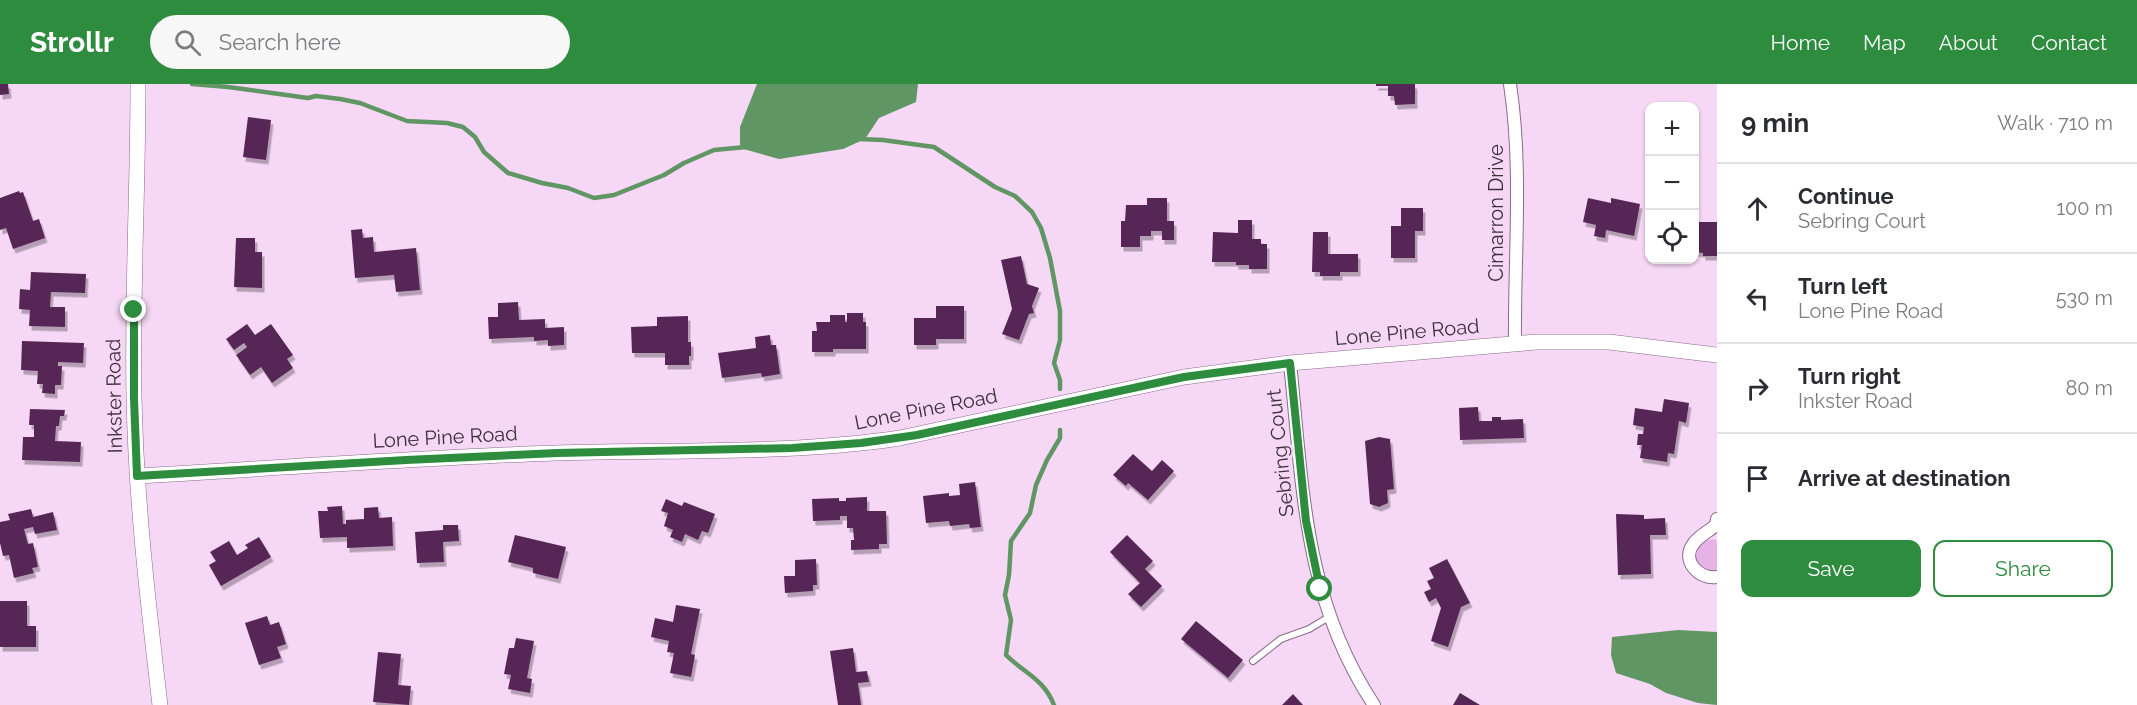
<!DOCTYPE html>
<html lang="en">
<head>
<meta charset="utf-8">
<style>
	body { margin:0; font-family:Raleway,sans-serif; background:#f7f7f7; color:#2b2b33 }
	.controls { position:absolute; right:18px; top:18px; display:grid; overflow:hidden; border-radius:12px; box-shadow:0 2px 4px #0004 }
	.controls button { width:54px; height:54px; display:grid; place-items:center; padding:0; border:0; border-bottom:2px solid #e1e1e2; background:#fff; color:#2b2b33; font:30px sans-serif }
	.stop { position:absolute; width:18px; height:18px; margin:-14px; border:4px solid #2e8c3f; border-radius:50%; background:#fff }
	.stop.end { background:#2e8c3f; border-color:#fff; box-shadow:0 2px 6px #0008 }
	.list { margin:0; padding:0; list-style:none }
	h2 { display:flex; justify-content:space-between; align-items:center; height:78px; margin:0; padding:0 24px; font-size:26px }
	h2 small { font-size:20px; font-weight:400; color:#7c7c81 }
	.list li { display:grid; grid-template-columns:39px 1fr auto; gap:18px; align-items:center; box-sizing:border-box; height:90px; padding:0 24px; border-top:2px solid #e1e1e2 }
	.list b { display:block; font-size:22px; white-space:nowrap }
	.list p { margin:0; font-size:20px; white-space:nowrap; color:#7c7c81 }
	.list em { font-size:20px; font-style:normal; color:#7c7c81 }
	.actions { display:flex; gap:12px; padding:18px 24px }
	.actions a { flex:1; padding:14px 0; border:2px solid #2e8c3f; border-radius:12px; text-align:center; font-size:21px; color:#2e8c3f }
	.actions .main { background:#2e8c3f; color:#fff }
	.icon { flex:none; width:33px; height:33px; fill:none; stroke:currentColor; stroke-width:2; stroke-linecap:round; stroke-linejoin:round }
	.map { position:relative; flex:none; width:1717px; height:621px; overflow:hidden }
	header { display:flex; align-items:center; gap:36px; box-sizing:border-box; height:84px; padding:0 30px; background:#2e8c3f; color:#fff }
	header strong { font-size:28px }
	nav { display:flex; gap:33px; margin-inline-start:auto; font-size:21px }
	.search { width:420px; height:54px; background:#f7f7f7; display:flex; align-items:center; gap:15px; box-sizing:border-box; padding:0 21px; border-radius:33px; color:#7c7c81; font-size:22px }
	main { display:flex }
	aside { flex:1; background:#fff }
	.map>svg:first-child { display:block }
</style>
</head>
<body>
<header>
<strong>Strollr</strong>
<div class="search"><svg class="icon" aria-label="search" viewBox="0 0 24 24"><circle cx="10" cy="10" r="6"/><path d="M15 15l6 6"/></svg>Search here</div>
<nav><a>Home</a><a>Map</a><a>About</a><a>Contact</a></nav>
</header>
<main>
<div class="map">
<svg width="1717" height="621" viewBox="0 0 1717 621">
	<defs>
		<filter id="shadow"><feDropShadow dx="2.5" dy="4.5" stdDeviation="0" flood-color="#0004"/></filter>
	</defs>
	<rect width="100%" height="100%" fill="#f6d7f5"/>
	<path fill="#e7b2e6" d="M1714 455 1717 457V488C1695 492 1691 474 1702 458Z"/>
	<path fill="#5f9664" d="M757 0H918L916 18 879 34 865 55 843 65 779 75 740 64V43Z
		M1678 546 1717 548V621L1698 619 1666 609 1650 600 1616 589 1611 571 1612 553Z"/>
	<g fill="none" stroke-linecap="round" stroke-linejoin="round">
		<path stroke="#5f9664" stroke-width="4.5" d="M192 0 228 3 308 14 316 12 340 15 360 19 407 37 447 39 463 43 475 53 484 68 508 89 542 99 568 104 594 114 614 111 664 91 684 79 714 66 746 63
			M859 55 883 56 934 63 995 103 1015 112 1032 128 1041 144 1050 174 1060 227V256L1054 279 1060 296V305
			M1054 621C1044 595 1024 589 1006 571L1011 536 1005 511 1009 491 1011 457 1030 429 1036 401 1047 376 1060 354V346"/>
	</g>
	<path fill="#562856" filter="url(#shadow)" d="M0 0H8L9 10 0 11Z
		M1376 0H1415V20L1395 21 1394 12H1388V2H1376Z
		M248 33 271 36 266 76 243 73Z
		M19 107 20 109 23 108 33 137 39 135 45 154 13 165 6 144 0 146V114Z
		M1147 114H1167V137H1174V156H1162V147H1151V152H1140V163H1121V137H1125L1126 121H1147Z
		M1588 114 1611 119V114L1640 120 1634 152 1606 146 1605 154 1594 152 1596 141 1583 138Z
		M1401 124H1423V147H1415V174H1391V142H1401Z
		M1238 136H1252V155H1261V160H1267V185H1249V181H1236V178H1212L1213 148 1238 149Z
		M1694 138H1717V172H1703V169L1694 168Z
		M362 145 363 154 373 153 374 168 416 164 420 206 396 208 394 191 355 194 351 146Z
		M1313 148H1328V170H1358V188H1340V192H1320V188H1312Z
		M236 154H255V168H262V204L234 203Z
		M1021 172 1027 200 1039 204 1032 222 1034 229 1029 230 1019 256 1002 250 1012 225 1001 176Z
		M31 188 86 190 85 209 51 208 50 223H65V243L29 242 30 226 19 225 20 205 30 206Z
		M518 218 519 236 545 235V244L564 243V261L548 262V256L534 257V253L489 255 488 233H498V219Z
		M936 222H964V255H936V261H914V234H936Z
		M847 229H863V238H866V265H833V268H812V247H817L816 238H830V231H845V238H847Z
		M688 232V258H691V272H689V281H665V269H632L631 243 657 242V233Z
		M247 240 255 251 271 240 293 271 287 275 293 284 272 299 261 283 250 291 236 271 247 263 244 259 234 266 226 255Z
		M770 251 771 261H776L780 290 762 293 761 289 722 294 718 269 756 264 755 253Z
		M22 257 84 259 83 279 58 278V282H62L61 301H55V310L42 309 43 300H37L38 287 21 286Z
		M1664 315 1689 319 1686 339 1679 337 1674 370 1668 369 1667 378 1640 374 1642 361H1637L1638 350H1643L1644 343 1633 341 1635 324 1662 328Z
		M1478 323 1479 337H1492V333H1501V336L1523 335 1524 354 1460 356 1459 324Z
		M30 325 65 326 64 332H60L59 342H56L55 357 81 358 80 378 22 376 23 353H34V341H29Z
		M1379 353 1390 355 1394 405 1387 406 1388 419 1379 423 1370 420 1365 357Z
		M1133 370 1152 387 1162 376 1174 387 1148 416 1128 399 1126 402 1113 391Z
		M975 398 981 443 970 444 969 440 950 442 949 437 926 439 923 412 949 409V412L960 411 959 400Z
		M867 413V427H886L887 460H879V465L851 466V456H854L853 444H847V432H840V436L813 437 812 415 839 414V417H846V414Z
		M666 415 682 422 684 418 715 430 708 449 702 447 698 456 685 450 682 458 670 453 673 446 664 442 668 429 661 427Z
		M342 422 343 440H346V436L364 435V424L378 423 379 434 392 433 393 462 347 464V453L320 454 318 427H328L327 423Z
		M31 425 33 433 53 428 57 446 35 450 33 443 24 445 28 460 33 459 38 483 32 484 34 489 14 494 9 471 3 472 0 459V438L10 436 8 430Z
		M1616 430 1644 431V435L1665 434 1666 451H1650L1651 490 1618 491Z
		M443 441H458L459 457 443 458 444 478 417 479 415 448 443 446Z
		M515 451 566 463 558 495 533 489V484L508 478Z
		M1127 451 1153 477 1145 485 1162 502 1141 523 1128 510 1140 499 1110 468Z
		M259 453 271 473 221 502 209 481 216 477 210 468 229 457 237 471 248 464 245 461Z
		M816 475 817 501H813V507L785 509 784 492H795V476Z
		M1447 475 1470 519 1461 523 1448 563 1431 557 1441 524 1436 514 1429 518 1424 508 1431 505 1427 497 1434 494 1429 484Z
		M0 517H27V542H36V563H0Z
		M676 521 700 525 691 570 695 571 691 593 670 589 674 569 667 568 669 557 651 553 655 534 673 538Z
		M267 532 270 541 279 538 286 560 277 563 281 574 259 581 245 539Z
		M1196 537 1243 576 1228 594 1181 555Z
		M516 554 534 557 527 594 532 595 530 609 508 605 511 591 504 590 509 564H514Z
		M853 564 856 588 867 587 869 598 858 599 861 621H838L830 567Z
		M378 568 401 570 398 601 411 602 409 621 373 618Z
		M1460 609 1480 621H1453Z
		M1293 610 1303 621H1282Z"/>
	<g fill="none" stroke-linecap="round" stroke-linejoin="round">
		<defs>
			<path id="service" d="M1253 577 1281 555 1309 545 1329 533"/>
			<path id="minor" d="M1510 0C1523 86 1514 173 1515 259
				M1290 279C1303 402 1303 514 1374 621
				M1717 435 1716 441C1709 447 1699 452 1694 459 1680 476 1699 496 1717 493"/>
			<path id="tertiary" d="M138 0C138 104 132 209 134 313 136 416 148 519 160 621
				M137 392C276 384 416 374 555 369 670 365 786 371 900 354L1184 293 1290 279 1536 258H1609L1717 271"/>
		</defs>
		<use href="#service" stroke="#886d87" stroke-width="8"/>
		<use href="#minor" stroke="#886d87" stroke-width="14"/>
		<use href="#tertiary" stroke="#886d87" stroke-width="16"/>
		<use href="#service" stroke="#fff" stroke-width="6"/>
		<use href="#minor" stroke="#fff" stroke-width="12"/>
		<use href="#tertiary" stroke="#fff" stroke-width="15"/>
	</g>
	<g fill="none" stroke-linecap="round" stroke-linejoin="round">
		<path stroke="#2e8c3f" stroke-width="8" d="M134 226V314L137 392 406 376 557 369 792 364 861 359 917 351 1184 293 1290 279 1306 437 1320 505"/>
	</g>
	<g text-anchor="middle" stroke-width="6" stroke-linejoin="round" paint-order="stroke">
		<g font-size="20" fill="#3d313c" stroke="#f6d7f5">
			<text transform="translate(1496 129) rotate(-90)" y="7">Cimarron Drive</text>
			<text transform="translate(1407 248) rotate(-5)" y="7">Lone Pine Road</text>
			<text transform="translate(114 312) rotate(-91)" y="7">Inkster Road</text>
			<text transform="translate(926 325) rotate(-11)" y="7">Lone Pine Road</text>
			<text transform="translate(445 353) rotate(-3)" y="7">Lone Pine Road</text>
			<text transform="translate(1280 369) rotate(-96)" y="7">Sebring Court</text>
		</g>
	</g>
</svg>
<div class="controls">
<button>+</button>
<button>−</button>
<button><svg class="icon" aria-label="locate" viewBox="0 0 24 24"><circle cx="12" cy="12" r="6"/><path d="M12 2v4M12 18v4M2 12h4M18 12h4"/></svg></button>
</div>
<div class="stop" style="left:1320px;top:505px"></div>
<div class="stop end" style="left:134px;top:226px"></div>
</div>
<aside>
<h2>9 min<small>Walk · 710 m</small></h2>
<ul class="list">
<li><svg class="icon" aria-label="ahead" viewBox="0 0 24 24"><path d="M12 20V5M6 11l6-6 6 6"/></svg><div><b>Continue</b><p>Sebring Court</p></div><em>100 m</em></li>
<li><svg class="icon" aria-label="left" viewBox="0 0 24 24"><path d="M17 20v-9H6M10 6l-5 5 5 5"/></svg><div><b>Turn left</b><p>Lone Pine Road</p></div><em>530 m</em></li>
<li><svg class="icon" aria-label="right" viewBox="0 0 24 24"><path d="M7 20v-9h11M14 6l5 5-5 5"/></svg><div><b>Turn right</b><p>Inkster Road</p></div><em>80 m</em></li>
<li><svg class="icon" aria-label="arrive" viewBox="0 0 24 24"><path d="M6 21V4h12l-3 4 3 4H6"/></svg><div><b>Arrive at destination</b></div></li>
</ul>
<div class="actions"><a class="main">Save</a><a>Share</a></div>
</aside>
</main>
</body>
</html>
